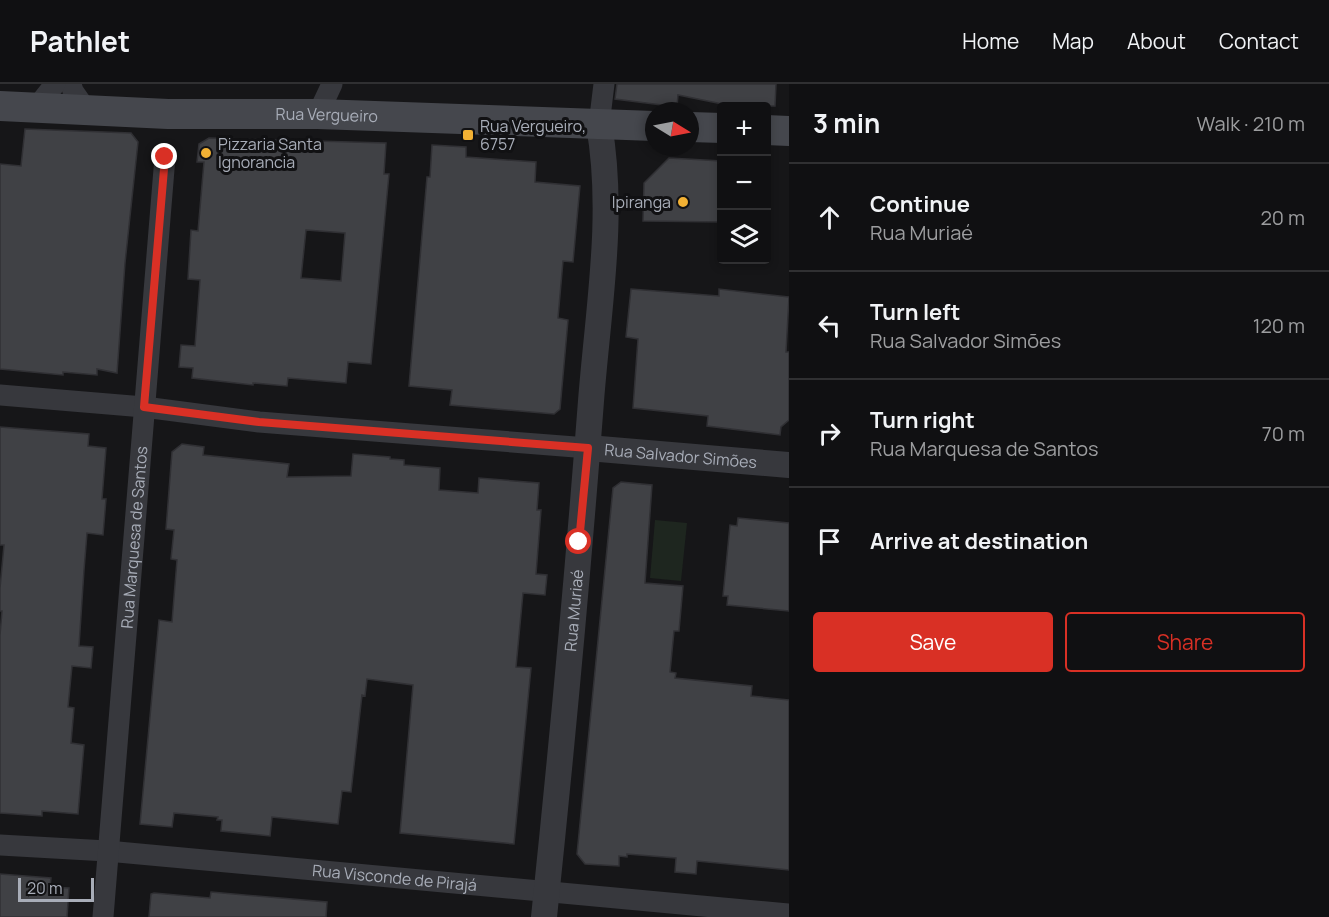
<!DOCTYPE html>
<html lang="en">
<head>
<meta charset="utf-8">
<style>
	body { margin:0; font-family:Manrope,sans-serif; background:#19191b; color:#f1f3f6 }
	.controls { position:absolute; right:18px; top:18px; display:grid; overflow:hidden; border-radius:6px; box-shadow:0 3px 9px #0003 }
	.controls button { width:54px; height:54px; display:grid; place-items:center; padding:0; border:0; border-bottom:2px solid #303032; background:#101012; color:#f1f3f6; font:30px sans-serif }
	.compass { position:absolute; left:645px; top:18px; width:54px; height:54px; border-radius:50%; background:#101012; box-shadow:0 3px 9px #0003; rotate:100deg }
	.scale { position:absolute; left:18px; bottom:15px; width:76px; box-sizing:border-box; padding-left:6px; border:3px solid #a8adb8; border-top:0; font-size:16px; line-height:21px; white-space:nowrap; color:#a8adb8; -webkit-text-stroke:4px #111113; paint-order:stroke }
	.stop { position:absolute; width:18px; height:18px; margin:-14px; border:4px solid #d93025; border-radius:50%; background:#fff }
	.stop.end { background:#d93025; border-color:#fff; box-shadow:0 2px 6px #0008 }
	.list { margin:0; padding:0; list-style:none }
	h2 { display:flex; justify-content:space-between; align-items:center; height:78px; margin:0; padding:0 24px; font-size:26px }
	h2 small { font-size:20px; font-weight:400; color:#9c9d9f }
	.list li { display:grid; grid-template-columns:39px 1fr auto; gap:18px; align-items:center; box-sizing:border-box; height:108px; padding:0 24px; border-top:2px solid #303032 }
	.list b { display:block; font-size:22px; white-space:nowrap }
	.list p { margin:0; font-size:20px; white-space:nowrap; color:#9c9d9f }
	.list em { font-size:20px; font-style:normal; color:#9c9d9f }
	.actions { display:flex; gap:12px; padding:18px 24px }
	.actions a { flex:1; padding:14px 0; border:2px solid #d93025; border-radius:6px; text-align:center; font-size:21px; color:#d93025 }
	.actions .main { background:#d93025; color:#fff }
	.icon { flex:none; width:33px; height:33px; fill:none; stroke:currentColor; stroke-width:2; stroke-linecap:round; stroke-linejoin:round }
	.map { position:relative; flex:none; width:789px; height:833px; overflow:hidden }
	header { display:flex; align-items:center; gap:36px; box-sizing:border-box; height:84px; padding:0 30px; background:#101012; border-bottom:2px solid #303032 }
	header strong { font-size:28px }
	nav { display:flex; gap:33px; margin-inline-start:auto; font-size:21px }
	main { display:flex }
	aside { flex:1; background:#101012 }
	.map>svg:first-child { display:block }
</style>
</head>
<body>
<header>
<strong>Pathlet</strong>
<nav><a>Home</a><a>Map</a><a>About</a><a>Contact</a></nav>
</header>
<main>
<div class="map">
<svg width="789" height="833" viewBox="0 0 789 833">
	<rect width="100%" height="100%" fill="#161618"/>
	<path fill="#1e261f" d="M655 436 687 439 681 497 650 494Z"/>
	<path fill="#404145" stroke="#303034" stroke-width="1.5" fill-rule="evenodd" d="M617 0H776L775 22H732L678 11 677 23 615 15Z
		M25 45 131 49 138 58 125 179 117 289 97 285V291L63 288V291L0 285V80L21 82Z
		M209 54 386 59 384 90H389L371 280 348 278 346 299 288 294 287 302 253 299V301L192 294 193 284 179 283 181 261 195 262 200 196 188 195 191 146 198 147 204 78H197L199 60ZM306 146 345 149 341 197 301 194Z
		M432 61 466 63V73L536 78 535 98 580 102 573 178 563 177 558 234 568 236 560 325 554 330 450 321 452 306 409 302 427 93H430Z
		M669 74 722 77V138L643 137 644 99Z
		M631 205 719 212V205L789 213 786 268H789V336L781 343 780 351 707 342 708 332 633 324 638 255 626 253Z
		M0 343 89 350 88 362 106 364 102 415H106L103 451 87 449 84 486 79 562 93 563 91 584 72 582 68 623 74 624 71 659 84 661 78 730 42 727V732L0 729V551L2 527H0V504L4 461H0Z
		M182 360 204 363 203 371 289 380 287 393 351 392 353 370 390 373V375L404 376V381L440 384 439 406 478 409 479 394 539 399 537 426H541L536 490 547 491 545 511 523 509 516 583 531 584 514 760 400 749 413 601 367 595 365 612 362 611 351 708 342 707 338 740 272 733 270 752 221 747 222 736H217L218 733 174 729 172 743 140 740 159 536 172 538 177 476 171 475 174 446 166 445 172 368Z
		M621 398 652 401 645 499 683 502 679 547H674L670 588 676 589 675 594 752 602 751 612 789 616V786L697 777 696 790 675 788 676 774 627 770V773L619 772V782L585 780 577 770 613 404Z
		M738 434 789 439V527L727 521 728 512H723L730 441 737 442Z
		M0 790 51 794 50 803 69 804 67 833H0Z
		M211 808 327 818 326 833H149L151 810 154 809 210 814Z"/>
	<g fill="none" stroke-linecap="round" stroke-linejoin="round">
		<g stroke="#37383d" stroke-width="21">
			<path d="M71 0 73 7 87 27"/>
			<path d="M36 24 55 0"/>
			<path d="M318 30 332 0"/>
			<path d="M599 41 604 0"/>
			<path d="M0 311 144 323 259 338 588 364"/>
			<path id="s1" d="M0 761 107 767 789 830"/>
			<path id="s2" d="M103 833 165 73"/>
		</g>
		<g stroke="#37383d" stroke-width="26">
			<path id="s3" d="M588 364 789 381"/>
			<path id="s4" d="M544 833C562 661 578 489 591 317 598 226 615 131 599 41"/>
		</g>
		<g stroke="#45474d" stroke-width="30">
			<path id="s5" d="M0 22 168 30H318L654 42"/>
			<path d="M690 43 722 44"/>
			<path d="M766 46 789 47"/>
		</g>
	</g>
	<g fill="none" stroke-linecap="round" stroke-linejoin="round">
		<path stroke="#d93025" stroke-width="8" d="M165 73 144 323 259 338 588 364 579 458"/>
	</g>
	<g fill="#f2b134" stroke="#111113" stroke-width="2">
		<rect x="462" y="45" width="12" height="12" rx="3"/>
		<circle cx="206" cy="69" r="6"/>
		<circle cx="683" cy="118" r="6"/>
	</g>
	<g text-anchor="middle" stroke-width="6" stroke-linejoin="round" paint-order="stroke">
		<g font-size="16" fill="#a8adb8" stroke="#111113">
			<text dy="6" stroke="none"><textPath href="#s5" startOffset="327">Rua Vergueiro</textPath></text>
			<text dy="6" stroke="none"><textPath href="#s3" startOffset="93">Rua Salvador Simões</textPath></text>
			<text dy="6" stroke="none"><textPath href="#s2" startOffset="381">Rua Marquesa de Santos</textPath></text>
			<text dy="6" stroke="none"><textPath href="#s4" startOffset="308">Rua Muriaé</textPath></text>
			<text dy="6" stroke="none"><textPath href="#s1" startOffset="396">Rua Visconde de Pirajá</textPath></text>
		</g>
		<g font-size="16" fill="#a8adb8" stroke="#111113" text-anchor="start">
			<text x="480" y="48">Rua Vergueiro,<tspan x="480" dy="18">6757</tspan></text>
			<text x="218" y="66">Pizzaria Santa<tspan x="218" dy="18">Ignorancia</tspan></text>
			<text x="671" y="124" text-anchor="end">Ipiranga</text>
		</g>
	</g>
</svg>
<div class="controls">
<button>+</button>
<button>−</button>
<button><svg class="icon" aria-label="layers" viewBox="0 0 24 24"><path d="M12 4l9 5-9 5-9-5zM3 14l9 5 9-5"/></svg></button>
</div>
<svg class="compass" viewBox="-18 -18 36 36"><path d="M0-13l5 13h-10z" fill="#e53935"/><path d="M0 13l5-13h-10z" fill="#9c9d9f"/></svg>
<div class="scale">20 m</div>
<div class="stop" style="left:579px;top:458px"></div>
<div class="stop end" style="left:165px;top:73px"></div>
</div>
<aside>
<h2>3 min<small>Walk · 210 m</small></h2>
<ul class="list">
<li><svg class="icon" aria-label="ahead" viewBox="0 0 24 24"><path d="M12 20V5M6 11l6-6 6 6"/></svg><div><b>Continue</b><p>Rua Muriaé</p></div><em>20 m</em></li>
<li><svg class="icon" aria-label="left" viewBox="0 0 24 24"><path d="M17 20v-9H6M10 6l-5 5 5 5"/></svg><div><b>Turn left</b><p>Rua Salvador Simões</p></div><em>120 m</em></li>
<li><svg class="icon" aria-label="right" viewBox="0 0 24 24"><path d="M7 20v-9h11M14 6l5 5-5 5"/></svg><div><b>Turn right</b><p>Rua Marquesa de Santos</p></div><em>70 m</em></li>
<li><svg class="icon" aria-label="arrive" viewBox="0 0 24 24"><path d="M6 21V4h12l-3 4 3 4H6"/></svg><div><b>Arrive at destination</b></div></li>
</ul>
<div class="actions"><a class="main">Save</a><a>Share</a></div>
</aside>
</main>
</body>
</html>
